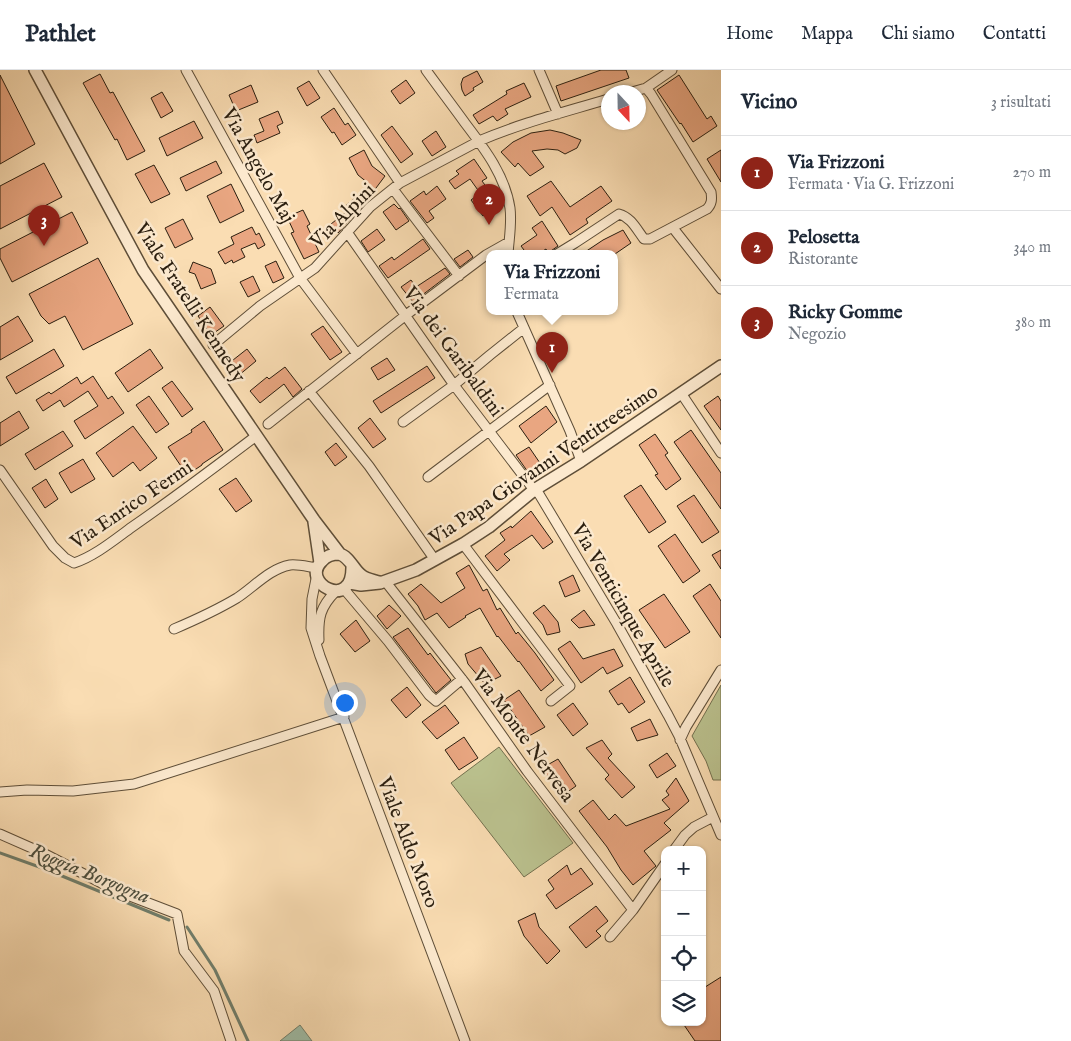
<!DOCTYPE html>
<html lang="it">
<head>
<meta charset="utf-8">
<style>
	body { margin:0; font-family:"IM FELL English",serif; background:#f2f2f3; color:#1f2937 }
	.controls { position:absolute; right:15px; bottom:15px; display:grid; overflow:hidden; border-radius:10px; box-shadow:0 1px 4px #0004 }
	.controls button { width:45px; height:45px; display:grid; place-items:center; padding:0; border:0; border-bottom:1px solid #e0e1e3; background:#fff; color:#1f2937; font:25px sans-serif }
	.compass { position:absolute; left:601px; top:15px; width:45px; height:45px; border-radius:50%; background:#fff; box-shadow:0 1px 4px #0004; rotate:158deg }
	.you { position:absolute; left:344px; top:632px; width:18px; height:18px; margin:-12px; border:4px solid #fff; border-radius:50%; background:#1a73e8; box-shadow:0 0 0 8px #1a73e833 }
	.badge { display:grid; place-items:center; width:32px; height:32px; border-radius:50%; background:#8f2418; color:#fff; font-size:16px; font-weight:700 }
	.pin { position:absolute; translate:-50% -41px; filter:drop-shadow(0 1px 2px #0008) }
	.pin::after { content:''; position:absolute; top:26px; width:18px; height:15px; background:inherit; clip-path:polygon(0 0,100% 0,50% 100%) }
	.popup { position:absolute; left:486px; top:180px; width:132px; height:65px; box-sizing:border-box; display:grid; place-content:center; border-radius:10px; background:#fff; filter:drop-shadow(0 1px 4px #0005); font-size:16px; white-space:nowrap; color:#747a83 }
	.popup b { font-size:19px; color:#1f2937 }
	.popup::after { content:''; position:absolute; left:50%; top:100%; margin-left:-10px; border:10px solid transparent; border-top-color:#fff }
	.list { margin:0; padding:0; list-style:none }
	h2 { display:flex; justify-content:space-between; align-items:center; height:65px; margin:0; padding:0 20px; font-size:21px }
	h2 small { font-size:16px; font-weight:400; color:#747a83 }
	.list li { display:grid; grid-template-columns:32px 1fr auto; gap:15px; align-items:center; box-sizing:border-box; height:75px; padding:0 20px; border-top:1px solid #e0e1e3 }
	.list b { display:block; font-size:19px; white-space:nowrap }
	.list p { margin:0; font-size:16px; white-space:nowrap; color:#747a83 }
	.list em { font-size:16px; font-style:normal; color:#747a83 }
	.icon { flex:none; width:28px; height:28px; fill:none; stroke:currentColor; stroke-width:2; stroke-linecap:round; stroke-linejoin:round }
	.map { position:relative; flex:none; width:721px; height:971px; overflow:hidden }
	header { display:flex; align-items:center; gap:30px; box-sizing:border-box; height:70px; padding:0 25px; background:#fff; border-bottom:1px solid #e0e1e3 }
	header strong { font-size:24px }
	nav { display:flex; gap:28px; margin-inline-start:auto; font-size:18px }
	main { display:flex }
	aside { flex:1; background:#fff }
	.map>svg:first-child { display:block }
</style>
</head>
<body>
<header>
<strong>Pathlet</strong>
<nav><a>Home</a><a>Mappa</a><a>Chi siamo</a><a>Contatti</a></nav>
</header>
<main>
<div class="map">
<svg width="721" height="971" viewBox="0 0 721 971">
	<rect width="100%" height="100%" fill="#faddb3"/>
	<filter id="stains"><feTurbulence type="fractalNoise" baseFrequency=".004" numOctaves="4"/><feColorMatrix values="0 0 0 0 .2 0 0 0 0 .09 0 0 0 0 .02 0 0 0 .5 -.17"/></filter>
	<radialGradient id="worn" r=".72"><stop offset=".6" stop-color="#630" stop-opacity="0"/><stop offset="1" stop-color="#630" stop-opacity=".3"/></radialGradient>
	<path fill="#bbc28f" stroke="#72704f" d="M721 615V710H713L706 691 692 666Z
		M499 677 573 773 524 807 451 713Z"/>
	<path fill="#9fbda7" stroke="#707d6a" d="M300 955 312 971H280Z"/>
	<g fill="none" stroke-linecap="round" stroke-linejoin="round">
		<path stroke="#707d6a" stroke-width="3" d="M0 783 45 799 169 850
			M187 857 215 900 248 971"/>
	</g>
	<path fill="#e9a681" stroke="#2a1e0f" d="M601 0H626L629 8 561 31 556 16Z
		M477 1 483 12 473 18 474 20 465 26 462 20 461 14 463 8Z
		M100 4 110 23 113 22 145 81 127 90 117 69 115 70 83 13Z
		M0 5 35 74 0 94Z
		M679 5 707 49 711 46 717 56 693 72 681 53 680 54 657 20Z
		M406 10 415 23 400 34 391 21Z
		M309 11 320 28 307 36 297 18Z
		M524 13 531 27 505 39 508 44 497 51 493 46 479 54 473 45 507 24 506 21Z
		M251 15 258 32 236 41 229 25Z
		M162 22 173 41 161 48 151 28Z
		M334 38 345 55 348 53 356 65 342 75 334 62 332 63 321 47Z
		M278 41 283 53 277 56 280 63 257 73 254 65 264 61 259 49Z
		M194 51 203 68 167 86 159 68Z
		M392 56 413 84 401 93 381 65Z
		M550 60 563 63 581 70 577 78 565 84 558 80 547 79 532 81 544 97 530 106 518 93 515 97 501 82 513 72 531 63Z
		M436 61 446 77 432 86 422 71Z
		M364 80 372 96 385 106 373 122 366 115 368 113 358 105 349 88Z
		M721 80V112L707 89Z
		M474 89 487 108 482 111 499 134 483 146 471 130 480 123 470 109 455 119 449 111 459 104 456 101Z
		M216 91 222 103 186 121 180 108Z
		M44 93 62 127 0 159V116Z
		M154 95 170 124 151 133 135 104Z
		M551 111 570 137 601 116 612 131 586 149 588 153 570 165 552 137 540 146 527 126Z
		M231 114 244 141 220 153 207 126Z
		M437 116 446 129 429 141 434 148 427 153 410 131 424 121 426 125Z
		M356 127 363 135 338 163 331 154 346 142 343 138Z
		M394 134 399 139 400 138 409 151 396 160 383 142Z
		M303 140 310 154 307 156 319 182 304 189 291 163 294 162 287 147Z
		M72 142 88 173 12 212 0 188V179Z
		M183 149 193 169 175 178 165 158Z
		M542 151 558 176 548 183 546 179 538 184H527L521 176 537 165 532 158Z
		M252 157 256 165 259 163 265 175 258 179 255 173 241 179 245 187 233 193 232 190 225 194 218 182 234 174 231 167Z
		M377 159 385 170 368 182 361 171Z
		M623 160 631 173 615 184H582L603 170Z
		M423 169 430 179 388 208 379 196 392 187 394 190Z
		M468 180 473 187 460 197 454 189Z
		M98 188 133 254 83 280 65 246 49 254 41 246 29 224Z
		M276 191 284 208 273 213 265 196Z
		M193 192 211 199 216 213 201 219 195 204 189 202Z
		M445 198 450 204 413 232 401 217 411 210 416 217Z
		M253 206 260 221 248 227 240 212Z
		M210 237 224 256 211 265 198 246Z
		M18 246 33 271 0 290V257Z
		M323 256 342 282 330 290 311 264Z
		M54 279 64 296 16 324 6 307Z
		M150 279 163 298 128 322 115 303Z
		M247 279 256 291 238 306 228 294Z
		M387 288 395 300 378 310 371 298Z
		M427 296 435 308 381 343 373 331Z
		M285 297 302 319 293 327 284 314 260 333 250 321 267 307 269 309Z
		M93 306 108 329 112 326 124 343 85 369 74 351 98 336 88 321 64 337 60 330 43 341 36 330 49 322 51 324 77 307 81 314Z
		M172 311 193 339 182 347 162 318Z
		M149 326 169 354 156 363 136 335Z
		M718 326 721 331V360L704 336Z
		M546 336 557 352 531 373 519 356Z
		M19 341 29 358 0 376V353Z
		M370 348 386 369 373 378 358 358Z
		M204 351 223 380 202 394V395L187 405 168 377 192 362 191 360Z
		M133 356 157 388 140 401 133 392 113 407 96 383Z
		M691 360 721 403V439L674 372Z
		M63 361 73 376 35 400 25 384Z
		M655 364 668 383 665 385 681 409 666 420 655 405 658 404 639 375Z
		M336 373 347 387 335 396 325 382Z
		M529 377 542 396 530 405 516 385Z
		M83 389 95 409 71 423 59 403Z
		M236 408 252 431 236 442 219 419Z
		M46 409 58 429 45 438 32 418Z
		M641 415 666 452 649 463 624 426Z
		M694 425 719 462 702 473 677 436Z
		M531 441 553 472 543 479 532 465 504 484 510 490 497 501 485 486 505 470 500 463 511 456 512 458Z
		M675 464 700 501 683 513 658 476Z
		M721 480V499L712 485Z
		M469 495 483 521 487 519 497 540 500 538 516 564 518 562 535 583 554 610 541 621 519 591 518 592 498 566 497 567 480 538 465 546 466 547 449 558 437 543 425 550 418 536 408 524 421 514 441 533 465 518 456 503Z
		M573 505 580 521 565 527 559 512Z
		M710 514 721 531V568L693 526Z
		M664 524 690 562 665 578 639 540Z
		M389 535 401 546 387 559 377 546Z
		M544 535 558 552 560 562 547 565 543 555 533 543Z
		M584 540 595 555 579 558 571 550Z
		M356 550 370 571 355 582 340 564Z
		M408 558 428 585 430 583 451 610 436 623 393 567Z
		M570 571 583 589 614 579 623 596 607 604 603 597 581 613 558 579Z
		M481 577 501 606 485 614 468 594 465 584Z
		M630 607 645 632 629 643 622 633 618 635 609 621Z
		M407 617 421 635 406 648 391 630Z
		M519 620 545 657 529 666 504 630Z
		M573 633 588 654 573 666 557 645Z
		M445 635 459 653 437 669 422 652Z
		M650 649 658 665 637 671 631 658Z
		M464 667 478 688 459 700 445 680Z
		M602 670 612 684 608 688 635 717 622 728 605 709 609 705 586 678Z
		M667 683 676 696 657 708 649 695Z
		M558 689 576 716 562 726 542 698Z
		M676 708 689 731 664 753 671 760 644 781 656 796 633 815 621 800 607 777 579 741 593 730 609 750 615 744 626 756 670 739 662 730 669 725 666 721Z
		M567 795 571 805 581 798 593 814 556 839 546 825 554 819 548 810Z
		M596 836 608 851 596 861 601 866 586 878 569 857Z
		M535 843 539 857 560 881 547 894 524 866 518 851Z
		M721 907V971H695L682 952H702V919Z"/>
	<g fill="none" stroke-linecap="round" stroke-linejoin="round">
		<defs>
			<path id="minor" d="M186 0 300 208 357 284
				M323 0 400 113
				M426 0C439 18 452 35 465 53 484 78 505 105 510 138 512 153 509 169 508 184
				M539 0 558 44
				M632 22 646 18 672 0
				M393 119 459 206
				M673 158 721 219
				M347 162 454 315 534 420 539 424 617 554 668 645 679 666 721 765
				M557 184 575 173 619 144C631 147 637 160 644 169H650L707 139C712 134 712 129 711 122L651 24 646 18
				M517 242 570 361 581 391
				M213 275 260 236 315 198 370 137 400 113 479 71C521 53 565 42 608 29
				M309 321 369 396 435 490
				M681 323 721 383
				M403 352 454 315 490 285 524 258
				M268 354 406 245 486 185 509 172
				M0 400 53 476 65 488 74 493C95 486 114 470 132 457 174 428 215 397 256 366
				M428 407 550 315
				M463 474 570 616 551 631
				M317 504 312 529 311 558 320 586 465 971
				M385 511 465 613 527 701 633 840
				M344 519 388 571 429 625 436 631 462 609
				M174 559C195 550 217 540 237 528 254 517 269 499 290 495 298 494 309 497 317 498
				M319 570C318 548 320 537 336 521
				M680 670 686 657 721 600
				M0 722 27 720 73 721 134 714 344 647
				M0 764 43 783 117 821 177 844 184 881 214 921 231 971
				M674 780 685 765 694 757 713 747
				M610 867 633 840 665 794"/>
			<path id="tertiary" d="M35 0 143 200 314 450 340 484
				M314 452 320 493
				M352 496C353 543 299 512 322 491 326 486 333 484 339 484 349 486 354 500 361 505 365 509 373 510 379 512
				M350 513 361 515 380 513 416 500 463 474 489 457 534 420 581 391 721 296"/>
		</defs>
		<use href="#minor" stroke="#5e4e38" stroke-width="11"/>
		<use href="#tertiary" stroke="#5e4e38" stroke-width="14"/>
		<use href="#minor" stroke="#fce9ce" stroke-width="9"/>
		<use href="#tertiary" stroke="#fce9ce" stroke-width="11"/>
	</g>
	<g text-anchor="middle" stroke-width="5" stroke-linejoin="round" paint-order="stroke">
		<g font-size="20" fill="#2a1e0f" stroke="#fce9ce">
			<text transform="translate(259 95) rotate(61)" y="7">Via Angelo Maj</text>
			<text transform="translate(342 145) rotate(-45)" y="7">Via Alpini</text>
			<text transform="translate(191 232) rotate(57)" y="7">Viale Fratelli Kennedy</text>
			<text transform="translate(454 281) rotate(54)" y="7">Via dei Garibaldini</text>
			<text transform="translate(543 394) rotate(-34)" y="7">Via Papa Giovanni Ventitreesimo</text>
			<text transform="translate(131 434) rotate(-34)" y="7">Via Enrico Fermi</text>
			<text transform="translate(624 535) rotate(60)" y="7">Via Venticinque Aprile</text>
			<text transform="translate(524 665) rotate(54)" y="7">Via Monte Nervesa</text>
			<text transform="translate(409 772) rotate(69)" y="7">Viale Aldo Moro</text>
		</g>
		<g font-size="21" font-style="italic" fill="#4d4e3d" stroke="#fce9ce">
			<text transform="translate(90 803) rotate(22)" y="7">Roggia Borgogna</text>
		</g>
	</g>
	<rect width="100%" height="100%" filter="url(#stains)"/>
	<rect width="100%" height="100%" fill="url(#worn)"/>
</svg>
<div class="controls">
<button>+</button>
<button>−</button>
<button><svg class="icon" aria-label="locate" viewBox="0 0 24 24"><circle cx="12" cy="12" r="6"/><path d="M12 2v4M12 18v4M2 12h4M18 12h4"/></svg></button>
<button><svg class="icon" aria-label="layers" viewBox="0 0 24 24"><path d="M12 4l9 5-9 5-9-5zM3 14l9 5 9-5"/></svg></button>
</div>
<svg class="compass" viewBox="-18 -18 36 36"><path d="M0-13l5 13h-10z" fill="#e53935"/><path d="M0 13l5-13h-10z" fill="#747a83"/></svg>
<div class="you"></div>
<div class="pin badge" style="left:552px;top:303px">1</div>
<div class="popup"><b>Via Frizzoni</b>Fermata</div>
<div class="pin badge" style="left:489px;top:155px">2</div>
<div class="pin badge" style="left:44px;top:176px">3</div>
</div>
<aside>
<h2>Vicino<small>3 risultati</small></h2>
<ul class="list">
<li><span class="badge">1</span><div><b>Via Frizzoni</b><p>Fermata · Via G. Frizzoni</p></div><em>270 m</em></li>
<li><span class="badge">2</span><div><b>Pelosetta</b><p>Ristorante</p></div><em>340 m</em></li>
<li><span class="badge">3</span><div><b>Ricky Gomme</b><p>Negozio</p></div><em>380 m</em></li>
</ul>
</aside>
</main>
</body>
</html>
